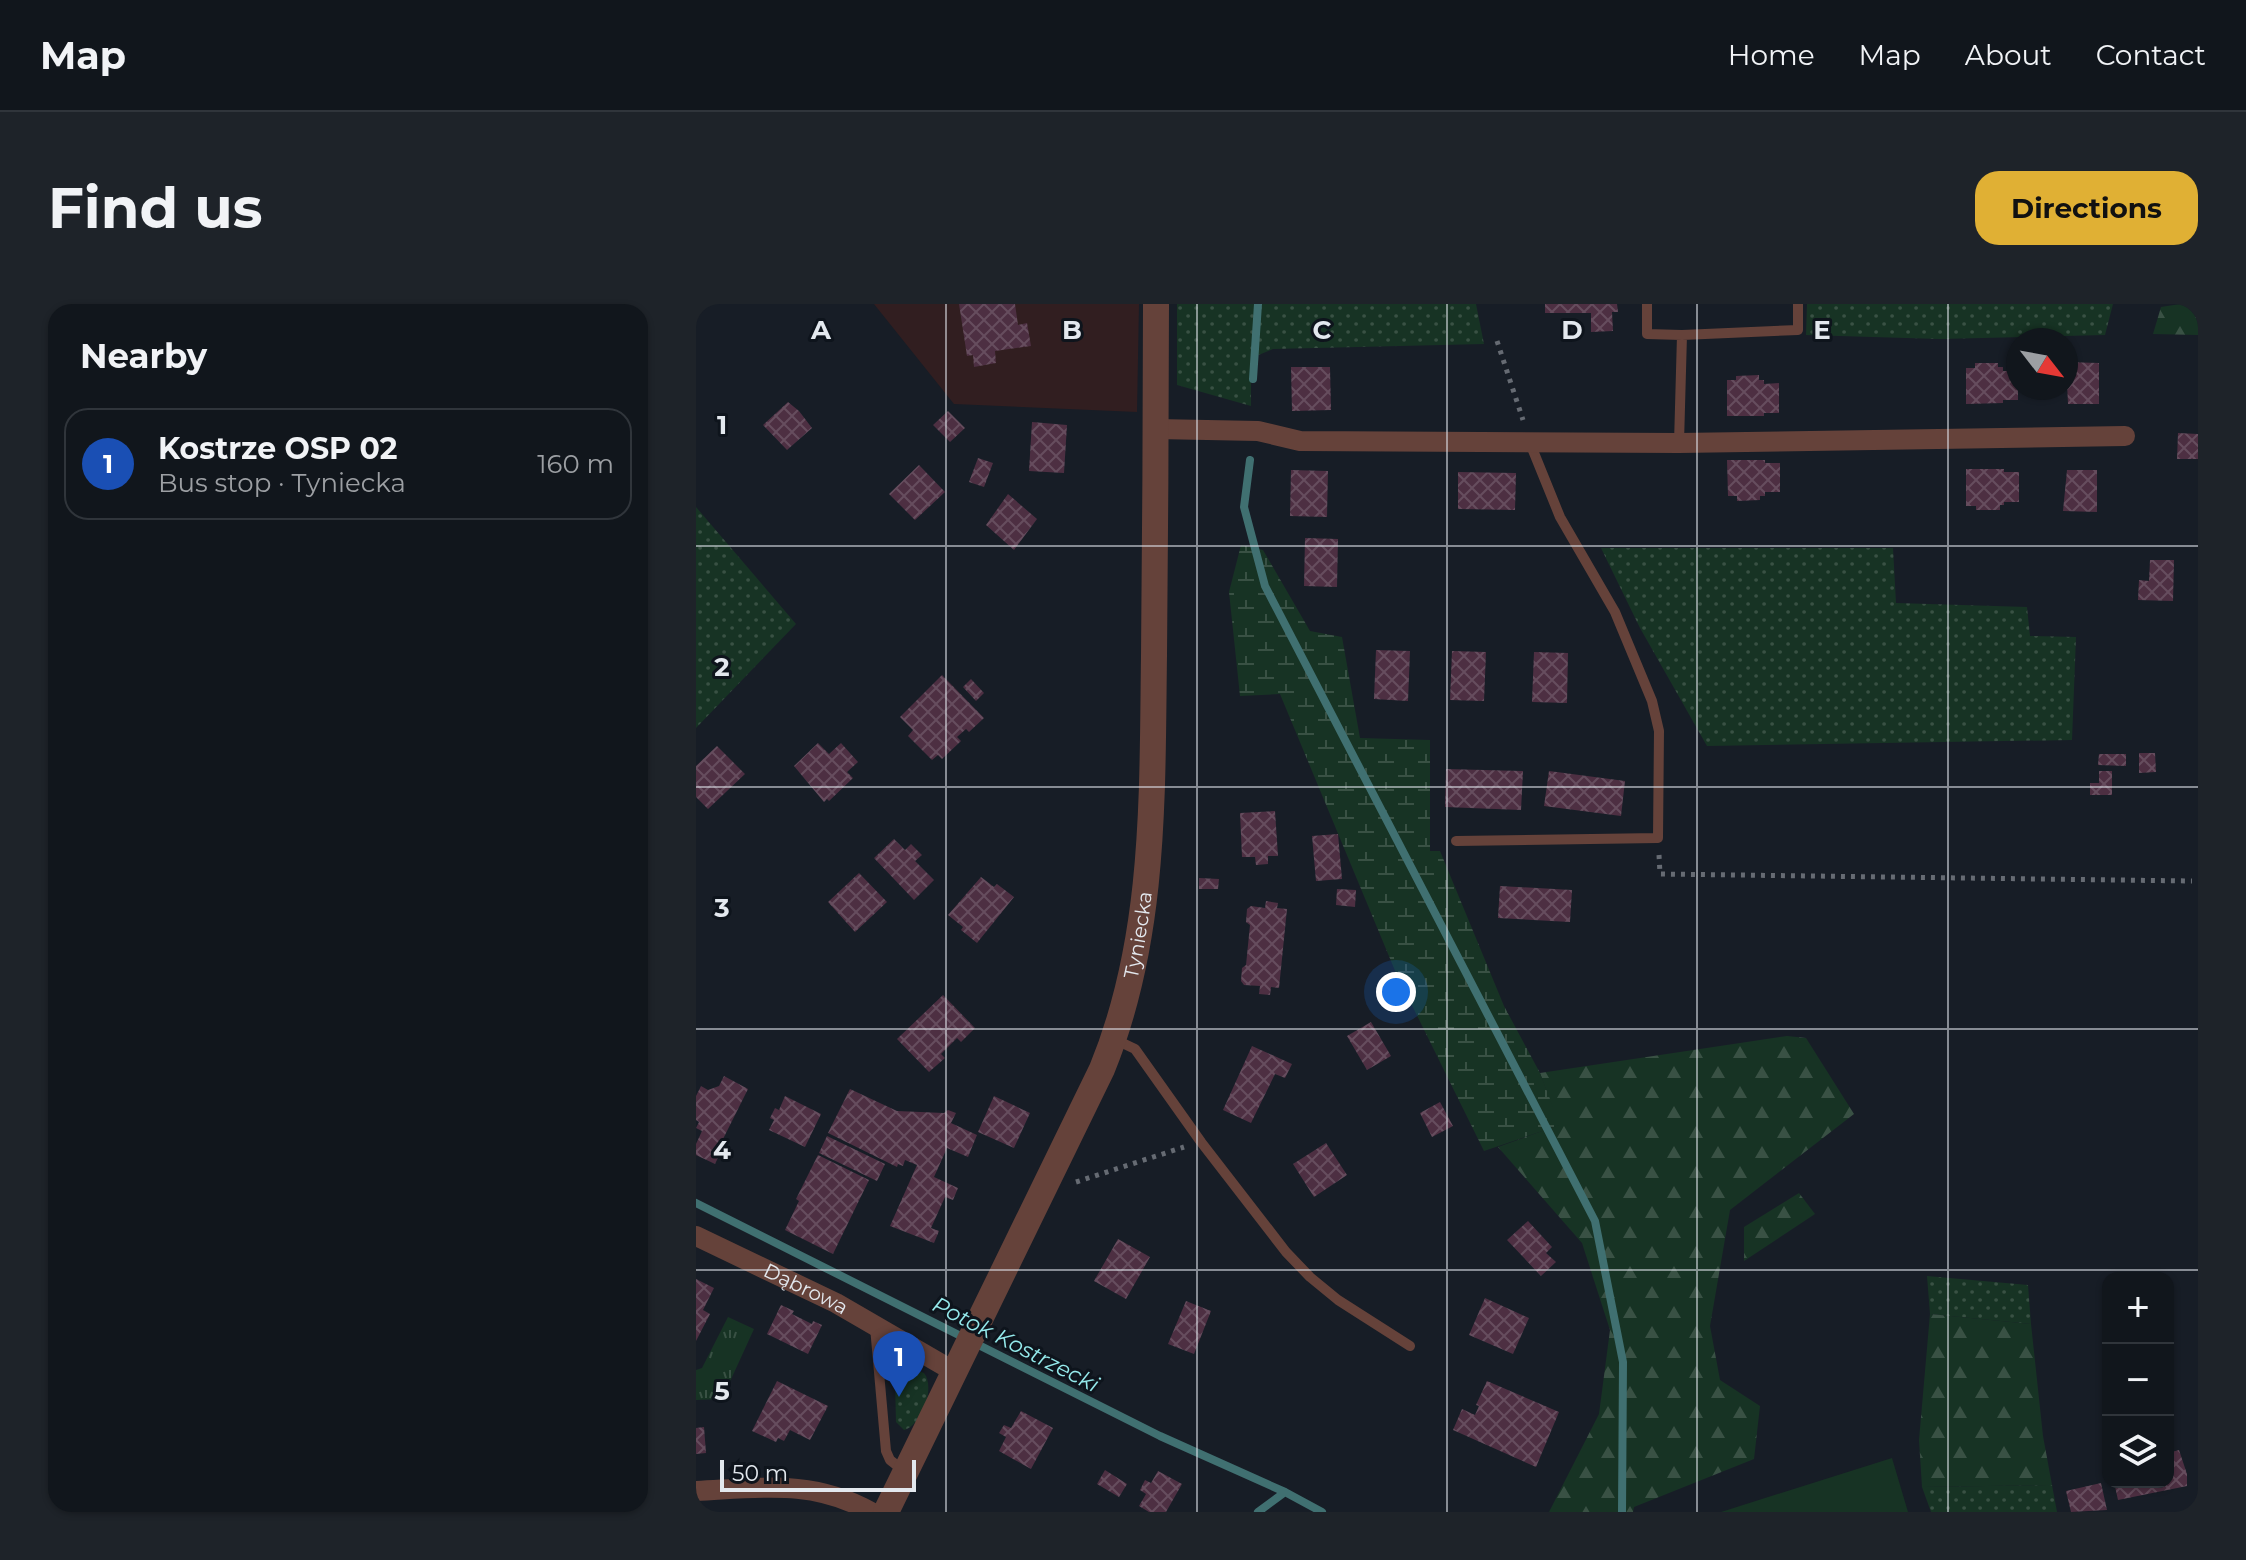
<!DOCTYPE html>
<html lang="en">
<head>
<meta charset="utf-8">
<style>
	body { margin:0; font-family:Montserrat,sans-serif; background:#1e2329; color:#f1f3f6 }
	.controls { position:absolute; right:24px; bottom:24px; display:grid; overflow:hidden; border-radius:16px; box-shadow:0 2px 6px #0004 }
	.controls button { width:72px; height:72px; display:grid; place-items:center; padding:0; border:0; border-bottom:2px solid #30353b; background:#11161c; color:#f1f3f6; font:40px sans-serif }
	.compass { position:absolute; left:1310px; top:24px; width:72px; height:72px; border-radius:50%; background:#11161c; box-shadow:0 2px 6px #0004; rotate:121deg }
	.scale { position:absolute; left:24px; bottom:20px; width:196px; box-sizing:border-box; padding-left:8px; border:4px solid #e3e8ee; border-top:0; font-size:22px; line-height:28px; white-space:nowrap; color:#e3e8ee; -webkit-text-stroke:6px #0e141c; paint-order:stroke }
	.you { position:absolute; left:700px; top:688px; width:28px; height:28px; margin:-20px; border:6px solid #fff; border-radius:50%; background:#1a73e8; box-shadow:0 0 0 12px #1a73e833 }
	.badge { display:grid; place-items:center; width:52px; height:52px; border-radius:50%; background:#e0b034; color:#fff; font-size:26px; font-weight:700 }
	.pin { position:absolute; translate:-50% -66px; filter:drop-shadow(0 2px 4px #0008) }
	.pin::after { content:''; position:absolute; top:42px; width:28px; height:24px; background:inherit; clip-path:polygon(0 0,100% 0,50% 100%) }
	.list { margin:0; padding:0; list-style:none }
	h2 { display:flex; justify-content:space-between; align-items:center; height:104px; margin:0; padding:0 32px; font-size:34px }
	h2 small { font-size:26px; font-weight:400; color:#9c9fa3 }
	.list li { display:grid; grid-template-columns:52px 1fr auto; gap:24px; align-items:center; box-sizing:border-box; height:112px; margin:0 16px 16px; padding:0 16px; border:2px solid #30353b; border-radius:24px }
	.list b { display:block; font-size:30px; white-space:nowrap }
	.list p { margin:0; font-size:26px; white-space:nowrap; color:#9c9fa3 }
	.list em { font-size:26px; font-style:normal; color:#9c9fa3 }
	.icon { flex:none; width:44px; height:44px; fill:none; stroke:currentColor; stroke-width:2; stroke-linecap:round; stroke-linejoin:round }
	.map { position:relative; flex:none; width:1502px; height:1208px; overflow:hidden; border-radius:24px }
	header { display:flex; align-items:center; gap:48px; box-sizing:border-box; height:112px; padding:0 40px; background:#11161c; border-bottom:2px solid #30353b }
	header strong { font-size:38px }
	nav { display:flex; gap:44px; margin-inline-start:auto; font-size:28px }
	.intro { display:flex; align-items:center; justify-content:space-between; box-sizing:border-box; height:192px; padding:0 48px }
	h1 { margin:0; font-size:56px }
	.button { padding:20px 36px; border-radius:24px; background:#e0b034; color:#111; font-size:28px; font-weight:700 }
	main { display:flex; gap:48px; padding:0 48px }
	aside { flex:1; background:#11161c; border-radius:24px; box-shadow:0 2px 6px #0004 }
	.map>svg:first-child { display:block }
</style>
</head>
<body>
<header>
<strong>Map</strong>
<nav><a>Home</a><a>Map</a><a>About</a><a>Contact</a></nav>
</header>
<div class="intro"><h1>Find us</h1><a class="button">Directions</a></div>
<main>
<aside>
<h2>Nearby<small></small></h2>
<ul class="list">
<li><span class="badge" style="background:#1a4fb4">1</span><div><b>Kostrze OSP 02</b><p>Bus stop · Tyniecka</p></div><em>160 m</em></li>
</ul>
</aside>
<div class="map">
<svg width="1502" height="1208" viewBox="0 0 1502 1208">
	<defs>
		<pattern id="grass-dots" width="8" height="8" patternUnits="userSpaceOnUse" patternTransform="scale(2)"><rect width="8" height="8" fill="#173324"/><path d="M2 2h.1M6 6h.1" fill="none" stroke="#395144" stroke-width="1.8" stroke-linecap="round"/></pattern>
		<pattern id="forest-firs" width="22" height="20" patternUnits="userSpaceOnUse" patternTransform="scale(2)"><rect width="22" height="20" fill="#173324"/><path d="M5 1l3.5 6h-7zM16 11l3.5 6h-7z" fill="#395144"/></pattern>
		<pattern id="wetland-marsh" width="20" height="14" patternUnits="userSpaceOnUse" patternTransform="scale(2)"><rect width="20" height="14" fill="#173324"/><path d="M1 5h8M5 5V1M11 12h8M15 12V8" fill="none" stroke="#395144"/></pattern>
		<pattern id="park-tufts" width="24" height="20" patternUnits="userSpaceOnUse" patternTransform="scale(2)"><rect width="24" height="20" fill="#173324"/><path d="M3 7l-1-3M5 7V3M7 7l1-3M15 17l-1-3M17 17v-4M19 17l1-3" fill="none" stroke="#395144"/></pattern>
		<pattern id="building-cross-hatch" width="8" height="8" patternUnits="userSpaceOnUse" patternTransform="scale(2)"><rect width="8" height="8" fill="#4d2f42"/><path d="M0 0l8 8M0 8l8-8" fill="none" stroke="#664d5e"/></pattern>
	</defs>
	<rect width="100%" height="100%" fill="#171d26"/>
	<path fill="#311e20" d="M178 0H443L441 108 258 100Z"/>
	<path fill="url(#grass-dots)" d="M481 0H780L788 40 577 45 555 54V102L481 81Z
		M1111 0H1417L1409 31 1244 35 1110 31Z
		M0 203 100 320 0 424Z
		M905 244H1197L1200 299 1331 303 1334 332 1380 333 1376 436 1011 442 944 324Z
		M1231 972 1332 981 1335 1020 1234 1010Z
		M211 1063 228 1069C240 1084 225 1122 208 1126L200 1118 199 1077 204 1065Z
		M1356 1181 1361 1208H1235L1226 1183Z"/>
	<path fill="url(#forest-firs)" d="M1484 0H1502V31L1457 30 1465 3Z
		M1091 732 1110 734 1158 810 1034 906 1014 1022 1024 1076 1064 1102 1058 1155 938 1203 937 1208H853L903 1110 914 1026 886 939 802 843 863 821 844 769Z
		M1103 889 1119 910 1048 957V923Z
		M1234 1010 1335 1020 1347 1132 1356 1181 1226 1183 1223 1136Z"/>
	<path fill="url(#wetland-marsh)" d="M545 241 567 246 614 327 646 333 664 434 734 436V547H744L808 702 844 769 864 821 788 847 700 669 584 390 544 392 533 288Z"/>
	<path fill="url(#park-tufts)" d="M32 1013 58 1025 26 1095 0 1096V1066L6 1064Z"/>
	<path fill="#173324" d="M1196 1154 1212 1208H1025Z"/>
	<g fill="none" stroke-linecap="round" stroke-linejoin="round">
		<path stroke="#407071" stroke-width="8" d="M557 75 562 0
			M554 156 548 203 569 282 899 917 927 1058 926 1208
			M0 899 464 1132 589 1188 626 1208
			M562 1208 589 1188"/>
	</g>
	<path fill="url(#building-cross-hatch)" d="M263 0H319L322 21 331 19 335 42 299 47 300 59 278 63 277 51 271 52Z
		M849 0H921L922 8H916L917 27 895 28V9H849Z
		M1370 58 1403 59V100H1372Z
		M1279 59H1302V63H1307V67H1322V96H1307V99L1270 100V64H1279Z
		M595 63H634L635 106 596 107Z
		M1063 71V76H1068V80L1083 79V109H1068V112H1031V76H1040V72Z
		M92 98 103 107 116 124 91 146 67 121Z
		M252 107 269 124 254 138 237 121Z
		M336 118 371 121 368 169 333 167Z
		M1482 129 1502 130V155H1481Z
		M282 154 297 159 288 183 273 178Z
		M1031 156H1069V159H1084V188H1069V192H1064V196L1041 197V192H1032Z
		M223 161 249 188 219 216 193 190Z
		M1270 165H1308V168H1323V198H1308V201H1304V206H1280V202H1270Z
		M595 166 632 167 631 213 594 212Z
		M1371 166H1401V208L1367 207Z
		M762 168 820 169 819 206 762 205Z
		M312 190 341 215 318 246 290 221Z
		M609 234 642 235 641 283 608 282Z
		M1454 256H1478L1477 297 1442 296 1443 276 1453 277Z
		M680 346 714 347 712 397 678 395Z
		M756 347 790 348 788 397 754 396Z
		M838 348 872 349 871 399 836 398Z
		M246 371 288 414 273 428 270 425 261 433 265 437 246 455 242 451 236 456 212 432 217 426 204 413Z
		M275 375 288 389 280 397 267 383Z
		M122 439 133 450 145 439 162 458 151 468 157 474 133 497 131 495 128 498 98 462Z
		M21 442 49 470 12 505 0 493V462Z
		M1443 449H1459L1460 468 1443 469Z
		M1403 450H1430V462L1402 461Z
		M750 465 827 467 825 506 749 503Z
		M853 467 929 477 925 512 848 502Z
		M1403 467H1416V491H1394V479H1403Z
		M579 507 582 552H572V560L560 561 559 553H546L544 509Z
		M642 530 646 575 620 577 616 532Z
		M198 535 209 546 215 540 226 551 219 557 238 576 218 596 178 554Z
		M163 569 191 598 159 628 132 598Z
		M285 573 298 583 301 580 318 593 281 639 265 626 267 623 252 611Z
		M503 574 523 575 522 585H503Z
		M804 582 876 586 874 618 802 614Z
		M641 585 660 586 659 603 640 601Z
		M570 597 582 599 581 604 591 605 583 684 575 683 574 691 563 690 564 682 548 681 545 677 546 664 550 661 554 621 550 618 551 605 555 602 569 604Z
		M247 691 279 724 265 738 261 734 245 750 249 754 233 768 201 735Z
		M675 718 695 752 671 766 651 732Z
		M556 742 596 760 589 774 579 770 555 819 527 806Z
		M28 772 52 785 27 835 30 837 19 860 0 851V840L6 827 0 824 3 818 0 816V792L5 782 12 786 23 782Z
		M154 785 201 807 248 809 252 806 260 809 255 819 281 831 272 853 251 844 238 873 262 884 257 896 249 893 235 924 243 927 238 939 194 922 221 861 209 856 207 862 202 860 201 863 132 829Z
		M89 792 125 810 109 843 73 826 78 816 74 814 79 804 83 806Z
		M298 792 334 809 318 844 282 828Z
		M744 798 757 822 736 833 724 809Z
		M131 832 189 860 181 877 123 849Z
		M630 839 651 871 618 893 597 860Z
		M122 851 173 876 137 950 89 926 103 897 100 895Z
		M832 917 856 943 850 949 860 958 845 972 811 936Z
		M422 935 454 953 430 995 398 977Z
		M0 975 18 984 7 1006 14 1010 0 1037Z
		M789 994 833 1014 817 1050 773 1031Z
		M490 997 515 1007 498 1050 472 1040Z
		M85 1001 98 1007 96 1010 116 1020 117 1017 126 1021 112 1050 71 1030Z
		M81 1077 132 1102 114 1136 94 1126 88 1137 82 1134 80 1138 56 1127Z
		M791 1077 863 1108 840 1163 757 1126 766 1105 779 1111 783 1102 780 1101Z
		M325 1107 357 1124 335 1165 303 1147 310 1133 303 1129 308 1121 315 1124Z
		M8 1123 10 1149 0 1150V1124Z
		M1483 1146 1491 1170V1182L1422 1196 1418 1178H1472V1149Z
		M409 1166 431 1180 423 1193 401 1180Z
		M462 1167 486 1180 470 1208H453L443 1202 450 1190 444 1186 449 1176 455 1179Z
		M1405 1179 1411 1206 1375 1208 1370 1187Z"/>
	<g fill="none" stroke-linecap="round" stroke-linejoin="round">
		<path stroke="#666b73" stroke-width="5" stroke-dasharray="4 6" stroke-linecap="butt" d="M801 37 827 116
			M963 551 964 570 1496 577
			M380 878 488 843"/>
		<path stroke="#65423a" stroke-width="10" d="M951 0V30L986 31
			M983 139 986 31 1102 26V0
			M760 537 962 534 963 427 956 397 919 308 864 213 834 139
			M418 735 439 745 505 838 590 948 614 973 642 996 714 1042
			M179 1023 190 1147 194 1156 208 1167"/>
		<g stroke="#65423a" stroke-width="20">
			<path d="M460 125 562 127 604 137 983 139 1429 132"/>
			<path id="s1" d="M0 932 140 999 259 1068"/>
			<path d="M0 1187C64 1184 117 1175 175 1208"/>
		</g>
		<path stroke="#65423a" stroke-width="26" id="s2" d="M190 1208 406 765C460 633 456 491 458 352 459 235 460 117 460 0"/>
	</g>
	<path fill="none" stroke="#e3e8ee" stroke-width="2" stroke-opacity="0.55" d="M250 0V1208M501 0V1208M751 0V1208M1001 0V1208M1252 0V1208M0 242H1502M0 483H1502M0 725H1502M0 966H1502"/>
	<g text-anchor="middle" stroke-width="6" stroke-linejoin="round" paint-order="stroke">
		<g font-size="20" fill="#e3e8ee" stroke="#0e141c">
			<text dy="7" stroke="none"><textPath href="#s2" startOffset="632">Tyniecka</textPath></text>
			<text dy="7" stroke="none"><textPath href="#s1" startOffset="122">Dąbrowa</textPath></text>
		</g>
		<g font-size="22" font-style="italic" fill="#95eaec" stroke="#0e141c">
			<text transform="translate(320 1040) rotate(27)" y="8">Potok Kostrzecki</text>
		</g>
	</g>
	<g font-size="26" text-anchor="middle" font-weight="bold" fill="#e3e8ee" stroke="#0e141c" stroke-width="6" stroke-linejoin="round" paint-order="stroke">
		<text x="125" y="35">A</text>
		<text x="376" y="35">B</text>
		<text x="626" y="35">C</text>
		<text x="876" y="35">D</text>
		<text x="1126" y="35">E</text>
		<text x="26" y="130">1</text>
		<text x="26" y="372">2</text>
		<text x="26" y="613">3</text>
		<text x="26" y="855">4</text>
		<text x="26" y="1096">5</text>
	</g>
</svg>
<div class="controls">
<button>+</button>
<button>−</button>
<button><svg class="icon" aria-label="layers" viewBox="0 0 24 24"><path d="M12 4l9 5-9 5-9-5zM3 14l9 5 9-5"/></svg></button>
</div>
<svg class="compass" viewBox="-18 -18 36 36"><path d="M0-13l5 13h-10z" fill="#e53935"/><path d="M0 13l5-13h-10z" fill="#9c9fa3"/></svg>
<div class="scale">50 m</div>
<div class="you"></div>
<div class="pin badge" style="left:203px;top:1093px;background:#1a4fb4">1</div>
</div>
</main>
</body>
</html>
